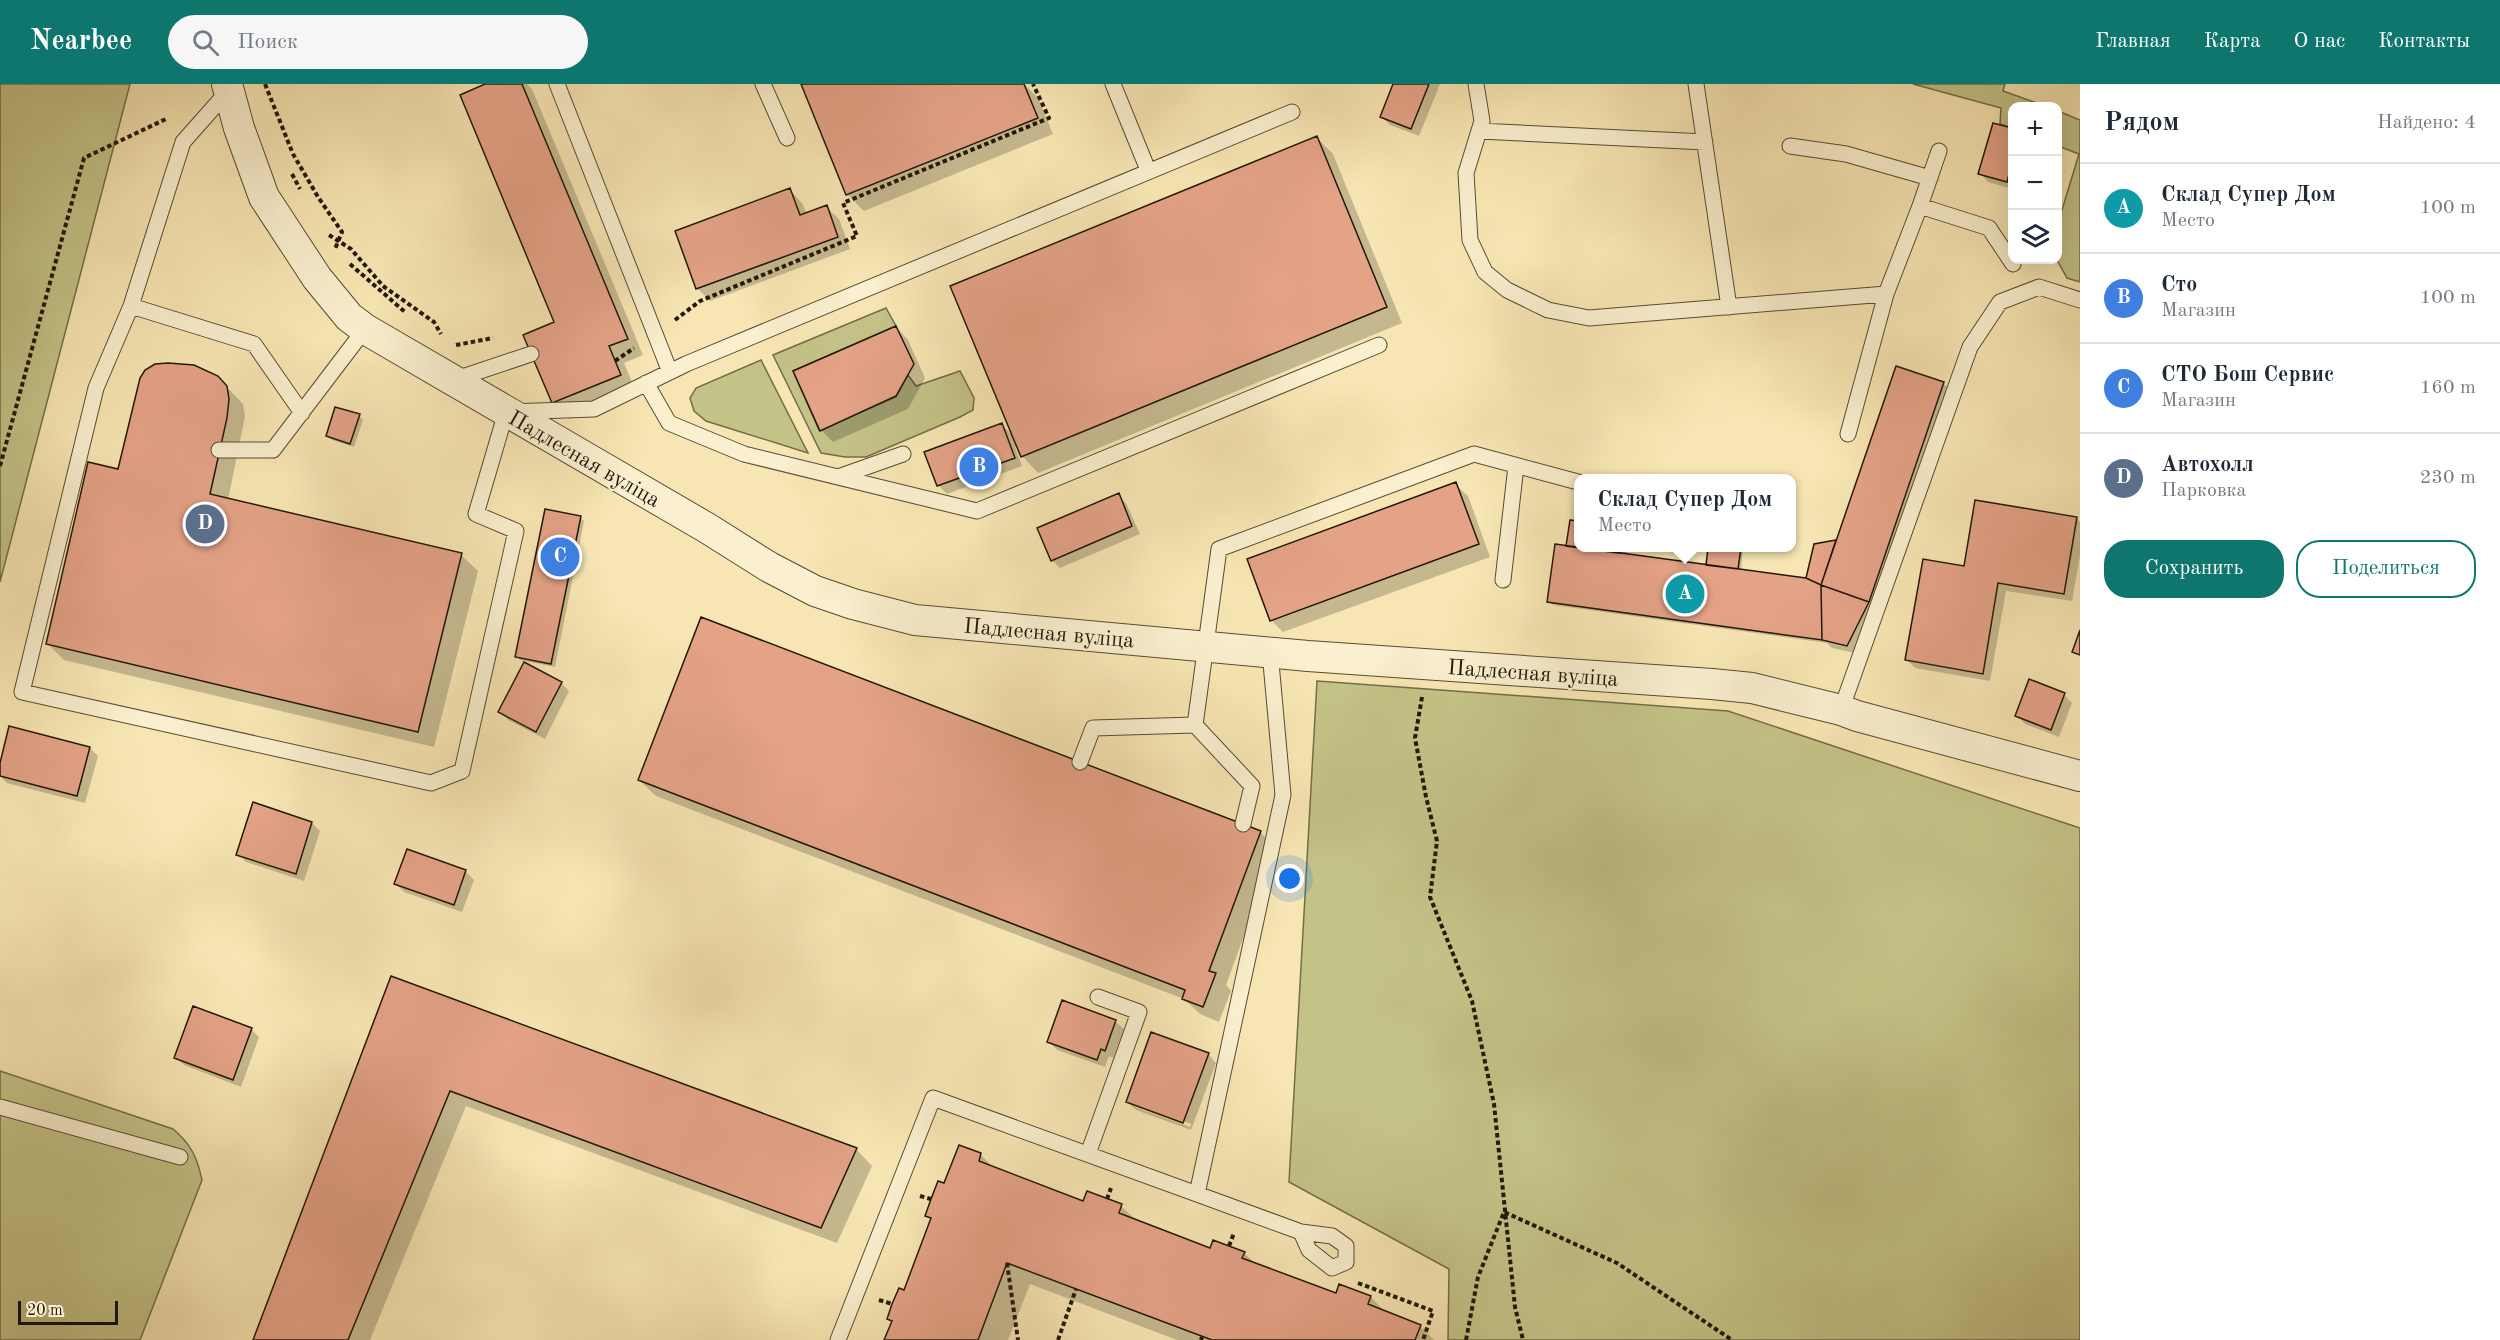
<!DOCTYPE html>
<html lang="ru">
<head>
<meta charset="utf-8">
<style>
	body { margin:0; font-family:"Old Standard TT",serif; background:#f6f6f7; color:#1f2937 }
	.controls { position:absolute; right:18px; top:18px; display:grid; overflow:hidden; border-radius:12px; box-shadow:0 6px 24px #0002 }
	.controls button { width:54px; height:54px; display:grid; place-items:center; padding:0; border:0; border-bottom:2px solid #e0e1e3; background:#fff; color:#1f2937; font:30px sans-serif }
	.scale { position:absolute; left:18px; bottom:15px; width:100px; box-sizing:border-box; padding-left:6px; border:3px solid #22170b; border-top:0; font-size:16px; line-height:21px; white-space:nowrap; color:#22170b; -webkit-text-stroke:4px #faefce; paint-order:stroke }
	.you { position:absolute; left:1290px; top:795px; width:21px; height:21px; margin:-15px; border:4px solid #fff; border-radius:50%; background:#1a73e8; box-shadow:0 0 0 9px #1a73e833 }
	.badge { display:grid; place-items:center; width:39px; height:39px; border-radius:50%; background:#0f766e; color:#fff; font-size:20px; font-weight:700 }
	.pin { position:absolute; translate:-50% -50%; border:3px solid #fff; box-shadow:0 2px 6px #0006 }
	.popup { position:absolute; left:1574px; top:390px; width:222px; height:78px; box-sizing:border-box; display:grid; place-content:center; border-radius:12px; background:#fff; filter:drop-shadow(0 2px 4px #0005); font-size:20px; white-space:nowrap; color:#747a83 }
	.popup b { font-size:22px; color:#1f2937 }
	.popup::after { content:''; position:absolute; left:50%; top:100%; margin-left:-12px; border:12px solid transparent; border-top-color:#fff }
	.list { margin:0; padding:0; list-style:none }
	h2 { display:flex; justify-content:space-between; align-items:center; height:78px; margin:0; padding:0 24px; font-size:26px }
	h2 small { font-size:20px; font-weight:400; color:#747a83 }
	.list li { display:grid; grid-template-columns:39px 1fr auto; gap:18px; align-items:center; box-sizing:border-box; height:90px; padding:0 24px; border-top:2px solid #e0e1e3 }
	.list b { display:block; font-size:22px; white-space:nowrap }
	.list p { margin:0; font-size:20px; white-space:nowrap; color:#747a83 }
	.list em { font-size:20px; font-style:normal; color:#747a83 }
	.actions { display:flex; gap:12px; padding:18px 24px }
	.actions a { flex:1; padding:14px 0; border:2px solid #0f766e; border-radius:24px; text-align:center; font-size:21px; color:#0f766e }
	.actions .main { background:#0f766e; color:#fff }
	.icon { flex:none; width:33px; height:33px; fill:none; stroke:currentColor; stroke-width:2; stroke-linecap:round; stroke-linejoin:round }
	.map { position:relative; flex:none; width:2080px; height:1256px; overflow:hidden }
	header { display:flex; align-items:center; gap:36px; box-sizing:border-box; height:84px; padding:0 30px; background:#0f766e; color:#fff }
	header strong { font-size:28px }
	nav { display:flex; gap:33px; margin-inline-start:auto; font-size:21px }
	.search { width:420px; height:54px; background:#f6f6f7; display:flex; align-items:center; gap:15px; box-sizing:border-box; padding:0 21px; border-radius:33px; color:#747a83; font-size:22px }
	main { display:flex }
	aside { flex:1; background:#fff }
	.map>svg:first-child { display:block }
</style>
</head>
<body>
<header>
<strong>Nearbee</strong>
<div class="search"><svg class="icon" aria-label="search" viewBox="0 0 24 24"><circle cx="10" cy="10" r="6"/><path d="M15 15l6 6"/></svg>Поиск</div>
<nav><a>Главная</a><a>Карта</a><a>О нас</a><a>Контакты</a></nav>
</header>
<main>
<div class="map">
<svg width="2080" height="1256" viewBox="0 0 2080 1256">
	<rect width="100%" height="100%" fill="#f7e6b3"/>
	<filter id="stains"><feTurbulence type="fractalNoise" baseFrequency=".00333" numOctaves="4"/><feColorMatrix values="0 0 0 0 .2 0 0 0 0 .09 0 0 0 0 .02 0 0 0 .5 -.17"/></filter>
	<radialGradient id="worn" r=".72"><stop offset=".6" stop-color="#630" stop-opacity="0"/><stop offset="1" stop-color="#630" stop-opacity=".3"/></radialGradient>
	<path fill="#c4c387" stroke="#736d49" stroke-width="1.5" d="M0 0H130L0 498Z
		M1913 0H2005L2003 7 2045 22H2012V44L2000 40 2001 24Z
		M2058 27 2080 36V198L2067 194 2057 176 2058 139 2079 70 2058 62Z
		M886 224 896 242 793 287 819 346 896 313 908 291 916 302 960 287 974 314 973 326 960 333 866 373H845L821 369 773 271Z
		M761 276 808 369 706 337 694 327 690 314 696 304Z
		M1317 597 1728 627 2080 744V1256H1448L1449 1185 1289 1098Z
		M0 987 173 1045C191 1060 197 1073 202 1096L140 1256H0Z"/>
	<path fill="#0003" fill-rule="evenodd" d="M489 0H527L532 5 643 271 624 279 636 307 569 335 553 318 556 239Z
		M802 0H1024L1038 14 1053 50 864 127 847 110Z
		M1395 0H1440L1419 52 1390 41 1382 33Z
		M1994 41 2012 46V105L1988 98 1980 89Z
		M1317 54 1333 70 1402 239 1038 389 1022 372 1018 362 1015 363 1022 382 947 410 939 402 926 368 1002 341 1014 353Z
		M790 106 802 119 807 130 826 123 839 135 850 165 710 217 697 204Z
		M896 243 908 256 925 294 908 325 833 358 821 346Z
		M217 293 243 320 245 332 228 416 461 471 478 487 434 663 64 576 47 559 119 387Z
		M1943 299 1956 312 1855 569 1832 564 1827 559 1553 521 1549 517 1567 464 1571 437 1578 438V464H1628L1626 471 1707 482 1709 464H1743L1741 487 1808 495 1816 461 1837 457Z
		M359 332 363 336 354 363 332 356 328 352Z
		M1455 400 1468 412 1490 473 1283 548 1271 536Z
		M1118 411 1126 419 1140 450 1060 484 1052 476Z
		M580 434 584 437 555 583 520 576 517 572Z
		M2077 435 2080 438V471L2072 517 2006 507 1990 597 1915 584 1907 576 1966 484Z
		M561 599 569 607 545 655 508 636 500 628Z
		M2064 611 2072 619 2059 653 2025 640 2017 631Z
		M10 644 90 664 98 672 85 719 7 699 0 692Z
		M639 696 1260 748 1276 765 1226 901 1231 907 1219 938 1200 930 1184 915 656 712Z
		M312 739 320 747 304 797 246 778 238 770Z
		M408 767 466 788 474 796 462 828 404 808 396 800Z
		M392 894 856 1065 872 1082 837 1159 466 1022 370 1256H255Z
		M1115 937 1124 945 1113 974 1109 972 1105 983 1057 966 1049 958Z
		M251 945 259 953 241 1003 184 981 176 973Z
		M1208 970 1216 979 1191 1046 1136 1026 1128 1018ZM1135 1020 1191 1040 1190 1043 1135 1023Z
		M959 1063 981 1071 995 1085 1084 1119 1121 1122 1138 1138 1211 1166 1244 1169 1257 1181 1336 1211 1340 1202 1371 1213 1386 1229 1420 1242 1434 1256H1177L1030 1200 1008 1256H886L892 1239 889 1235 905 1208 932 1137 926 1132 945 1101Z"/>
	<path fill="#e4a287" stroke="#22170b" stroke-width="1.5" d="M485 0H522L628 255 609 262 621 291 552 319 523 251 554 238 460 11Z
		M801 0H1024L1038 34 846 111Z
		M1393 0H1429L1411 45 1380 33Z
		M1993 39 2012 44V78L2007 98 1978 90Z
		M1317 52 1387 223 1021 373 950 202Z
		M790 104 800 131 827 121 838 153 696 205 675 147Z
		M896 242 914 280 896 312 820 347 793 287Z
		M168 279 194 281 218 292 227 302 229 315 227 334 210 410 462 469 418 648 46 560 88 378 118 385 140 294 145 286 155 280Z
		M1896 282 1944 298 1869 518 1821 501Z
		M335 323 360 330 350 360 326 352Z
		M1002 339 1015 374 937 402 924 368Z
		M1456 398 1479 460 1270 537 1247 475Z
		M1119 409 1132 442 1051 477 1037 444Z
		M1975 416 2077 433 2064 510 1998 499 1983 590 1905 576 1923 475 1964 482Z
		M545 425 581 432 551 580 515 573Z
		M1570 436 1578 437V464H1619L1618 469 1566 462Z
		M1836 456 1821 501 1806 494 1814 460Z
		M1555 460 1806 494 1821 501 1822 556 1547 518Z
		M1708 464H1741L1738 485 1706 481Z
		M1821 501 1869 518 1847 562 1822 556Z
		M701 533 1261 747 1209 887 1216 889 1203 923 1182 915 1185 906 638 696Z
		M2080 546V571L2072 568Z
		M524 578 562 598 536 648 498 628Z
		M2029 595 2065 609 2051 646 2015 632Z
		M9 642 90 663 77 712 0 692V679Z
		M253 718 312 738 296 790 236 771Z
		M407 765 466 786 454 821 394 800Z
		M391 892 857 1064 821 1144 450 1007 348 1256H253Z
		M1062 916 1116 936 1105 967 1101 965 1097 976 1047 958Z
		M193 922 252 944 233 996 174 974Z
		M1151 948 1209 969 1183 1039 1126 1018Z
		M959 1061 981 1069 979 1077 1083 1117 1087 1107 1122 1120 1119 1129 1210 1164 1213 1156 1245 1168 1242 1174 1336 1209 1339 1200 1371 1212 1368 1220 1421 1241 1415 1256H1212L1007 1179 978 1256H884L892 1237 887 1235 892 1220 899 1204 904 1206 931 1134 925 1132 931 1115 938 1097 944 1099Z"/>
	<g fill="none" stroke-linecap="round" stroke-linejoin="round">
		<defs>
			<path id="service" d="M557 0 670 288
				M763 0 787 54
				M1113 0 1148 86
				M1476 0 1482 37 1466 89 1470 156 1485 188 1507 206 1548 226 1589 234 1886 210 1920 122 1989 144 2013 180
				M1696 0 1729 223
				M229 6 183 58 131 222 96 304 22 608 431 699 462 687 516 447 476 430 506 328 594 325 686 280 1292 28
				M1479 47 1705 58
				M1790 62 1846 70 1930 94
				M1920 122 1939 67
				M131 222 254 260 302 329
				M453 296 531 270
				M646 299 669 339 744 370 977 427 1379 261
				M1848 350 1886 210
				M219 366H273L365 245
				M838 393 903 370
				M1503 496 1516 382
				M1841 626 1970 263 2000 218 2039 203 2080 216
				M1195 641 1252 702 1243 740
				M1080 678 1093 644 1195 641 1219 465 1474 370 1578 398
				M0 1023 180 1073
				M1088 1070 1139 928 1098 913
				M1197 1110 1301 1148 1332 1152 1346 1162V1178L1332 1184 1309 1166 1301 1148
				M838 1256 933 1014 1197 1110 1283 711 1270 568"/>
			<path id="minor" d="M227 0 239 44 264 113 317 194 349 233 365 245 707 444 769 483 815 507 853 520 915 536 1308 572 1712 600 1752 604 1841 626 1857 632 2080 692"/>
		</defs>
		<use href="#service" stroke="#574b35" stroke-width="17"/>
		<use href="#minor" stroke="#574b35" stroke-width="32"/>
		<path stroke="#22170b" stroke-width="4" stroke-dasharray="4.5 3" stroke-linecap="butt" d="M265 0 293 70 318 113 342 148 335 165
			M292 90 300 105
			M329 151 351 165 383 202 434 238 441 250
			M350 180 405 228
			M675 236 700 217 857 152 843 119 1049 34 1033 0
			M456 261 493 254
			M615 277 634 264
			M0 382 84 74 168 34
			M1422 613 1415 654 1426 713 1437 757 1430 813 1472 917 1494 1020 1515 1223 1523 1256
			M920 1112 931 1115
			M1107 1115 1111 1104
			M1229 1162 1234 1149
			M1007 1179 1018 1256
			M1358 1199 1433 1227 1423 1256
			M879 1216 892 1220
			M1058 1256 1076 1205
			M1201 1256 1202 1253
			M1466 1256 1478 1193 1504 1128 1617 1179 1732 1256"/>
		<use href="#service" stroke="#faefce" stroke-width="15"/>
		<use href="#minor" stroke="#faefce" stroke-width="30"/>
	</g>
	<g text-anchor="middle" stroke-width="4.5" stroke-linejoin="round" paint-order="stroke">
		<g font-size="22" fill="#22170b" stroke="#faefce">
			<text transform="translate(585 374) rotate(30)" y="8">Падлесная вуліца</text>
			<text transform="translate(1049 548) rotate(5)" y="8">Падлесная вуліца</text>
			<text transform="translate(1533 588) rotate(4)" y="8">Падлесная вуліца</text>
		</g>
	</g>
	<rect width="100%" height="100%" filter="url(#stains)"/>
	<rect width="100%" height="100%" fill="url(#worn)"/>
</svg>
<div class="controls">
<button>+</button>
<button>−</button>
<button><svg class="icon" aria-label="layers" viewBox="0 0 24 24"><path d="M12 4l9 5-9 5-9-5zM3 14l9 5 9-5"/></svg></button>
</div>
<div class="scale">20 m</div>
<div class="you"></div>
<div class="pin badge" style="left:1685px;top:510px;background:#0f9aa8">A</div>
<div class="popup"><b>Склад Супер Дом</b>Место</div>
<div class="pin badge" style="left:979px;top:383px;background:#3f7fe0">B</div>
<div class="pin badge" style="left:560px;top:473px;background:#3f7fe0">C</div>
<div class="pin badge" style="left:205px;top:440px;background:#5c6f8a">D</div>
</div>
<aside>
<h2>Рядом<small>Найдено: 4</small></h2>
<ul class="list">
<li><span class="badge" style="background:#0f9aa8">A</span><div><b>Склад Супер Дом</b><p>Место</p></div><em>100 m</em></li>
<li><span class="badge" style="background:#3f7fe0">B</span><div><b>Сто</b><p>Магазин</p></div><em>100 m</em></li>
<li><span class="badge" style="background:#3f7fe0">C</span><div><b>СТО Бош Сервис</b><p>Магазин</p></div><em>160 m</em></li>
<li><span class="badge" style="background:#5c6f8a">D</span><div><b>Автохолл</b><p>Парковка</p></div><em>230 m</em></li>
</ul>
<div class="actions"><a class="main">Сохранить</a><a>Поделиться</a></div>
</aside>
</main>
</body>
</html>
